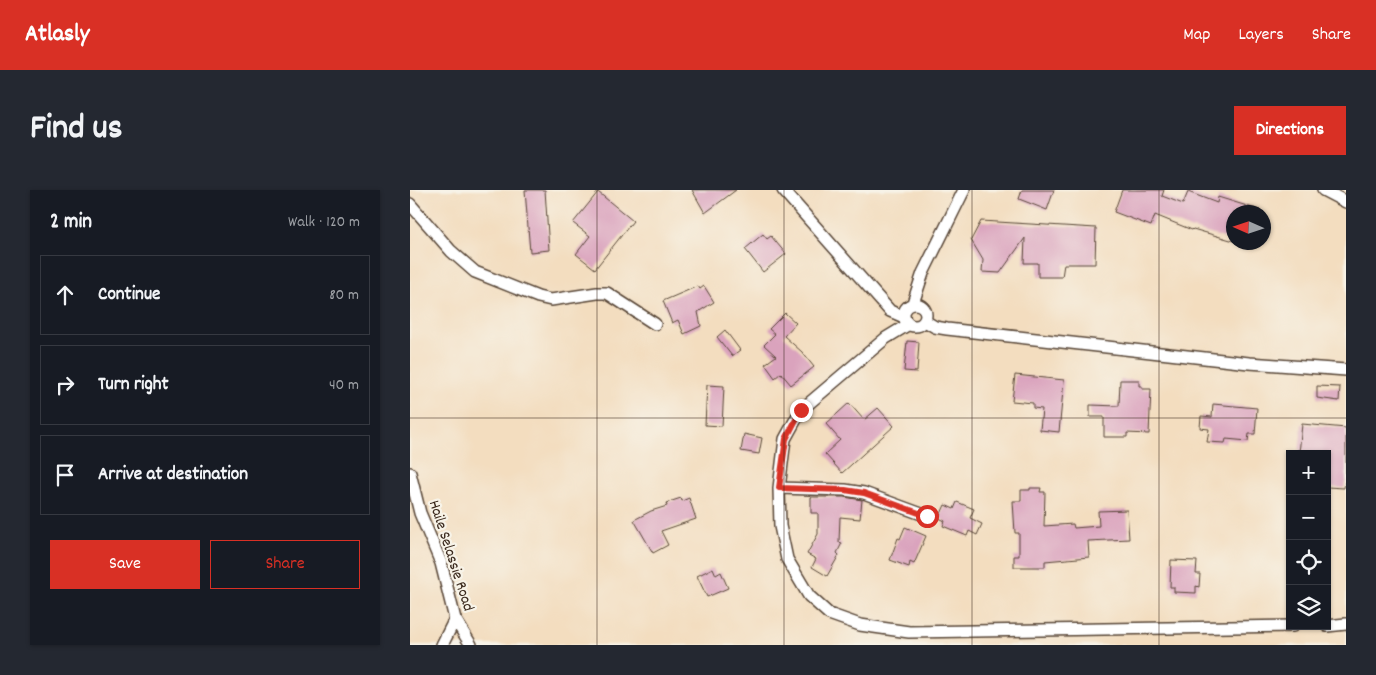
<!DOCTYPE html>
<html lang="en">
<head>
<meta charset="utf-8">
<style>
	body { margin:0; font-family:Dekko,sans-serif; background:#242831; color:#f1f3f6 }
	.controls { position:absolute; right:15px; bottom:15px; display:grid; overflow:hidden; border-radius:0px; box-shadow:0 1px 4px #0004 }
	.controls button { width:45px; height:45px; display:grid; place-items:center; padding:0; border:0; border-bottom:1px solid #363941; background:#171b24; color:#f1f3f6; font:25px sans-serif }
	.compass { position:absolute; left:816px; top:15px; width:45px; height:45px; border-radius:50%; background:#171b24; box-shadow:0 1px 4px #0004; rotate:273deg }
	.stop { position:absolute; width:15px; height:15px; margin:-11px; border:4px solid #d93025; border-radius:50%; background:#fff }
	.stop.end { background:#d93025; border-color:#fff; box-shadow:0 1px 5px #0008 }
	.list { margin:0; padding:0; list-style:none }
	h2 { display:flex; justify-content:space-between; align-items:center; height:65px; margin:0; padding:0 20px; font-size:21px }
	h2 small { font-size:16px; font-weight:400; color:#9ea1a6 }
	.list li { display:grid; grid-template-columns:32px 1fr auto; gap:15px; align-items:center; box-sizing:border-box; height:80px; margin:0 10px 10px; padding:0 10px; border:1px solid #363941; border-radius:0px }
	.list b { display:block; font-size:19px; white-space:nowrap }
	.list em { font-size:16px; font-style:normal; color:#9ea1a6 }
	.actions { display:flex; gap:10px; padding:15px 20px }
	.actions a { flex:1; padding:11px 0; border:1px solid #d93025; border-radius:0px; text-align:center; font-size:18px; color:#d93025 }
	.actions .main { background:#d93025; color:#fff }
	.icon { flex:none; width:28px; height:28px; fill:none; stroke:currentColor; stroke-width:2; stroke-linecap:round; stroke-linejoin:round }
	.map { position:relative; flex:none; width:936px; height:455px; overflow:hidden; border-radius:0px }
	header { display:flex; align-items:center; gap:30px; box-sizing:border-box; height:70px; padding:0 25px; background:#d93025; color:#fff }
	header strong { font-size:24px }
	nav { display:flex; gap:28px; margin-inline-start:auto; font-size:18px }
	.intro { display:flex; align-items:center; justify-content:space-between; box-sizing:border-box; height:120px; padding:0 30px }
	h1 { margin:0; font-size:35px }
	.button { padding:12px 22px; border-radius:0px; background:#d93025; color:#fff; font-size:18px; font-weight:700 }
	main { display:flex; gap:30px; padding:0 30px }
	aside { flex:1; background:#171b24; border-radius:0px; box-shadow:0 1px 4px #0004 }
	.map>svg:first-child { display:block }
</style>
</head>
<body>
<header>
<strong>Atlasly</strong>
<nav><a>Map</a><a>Layers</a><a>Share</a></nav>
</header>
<div class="intro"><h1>Find us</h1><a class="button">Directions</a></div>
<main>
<aside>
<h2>2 min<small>Walk · 120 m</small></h2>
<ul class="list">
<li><svg class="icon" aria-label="ahead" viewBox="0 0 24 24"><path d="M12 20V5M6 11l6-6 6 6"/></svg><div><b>Continue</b></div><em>80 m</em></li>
<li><svg class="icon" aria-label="right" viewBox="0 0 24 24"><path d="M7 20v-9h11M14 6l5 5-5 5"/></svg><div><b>Turn right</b></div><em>40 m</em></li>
<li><svg class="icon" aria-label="arrive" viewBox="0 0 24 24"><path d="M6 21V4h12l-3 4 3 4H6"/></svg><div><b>Arrive at destination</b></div></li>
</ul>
<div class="actions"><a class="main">Save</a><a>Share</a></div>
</aside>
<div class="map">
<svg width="936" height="455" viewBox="0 0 936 455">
	<rect width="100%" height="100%" fill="#f7f3e8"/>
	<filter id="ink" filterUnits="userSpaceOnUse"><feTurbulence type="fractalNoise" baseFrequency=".02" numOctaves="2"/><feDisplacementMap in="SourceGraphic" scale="10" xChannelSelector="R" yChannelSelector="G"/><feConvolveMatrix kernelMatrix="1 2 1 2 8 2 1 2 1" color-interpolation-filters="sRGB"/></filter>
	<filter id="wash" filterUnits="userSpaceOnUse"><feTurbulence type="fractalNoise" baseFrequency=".0096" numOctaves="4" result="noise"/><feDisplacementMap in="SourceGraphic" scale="20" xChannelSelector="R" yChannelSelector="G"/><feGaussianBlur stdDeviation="1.12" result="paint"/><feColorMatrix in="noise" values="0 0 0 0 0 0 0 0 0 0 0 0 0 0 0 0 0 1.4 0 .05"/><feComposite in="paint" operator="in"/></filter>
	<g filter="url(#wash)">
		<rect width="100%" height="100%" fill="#f3ddbf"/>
		<g id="blocks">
			<path fill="#daa3bd" d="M115 0H135L139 60 120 62Z
				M282 0H326L295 23Z
				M612 0H644L637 20 609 9Z
				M712 0H754L752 6 773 14 778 2 807 13 808 7 850 20V22H824V51L783 39 782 40 745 25 741 36 704 22Z
				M188 2 223 31 185 79 166 64 180 46 163 33Z
				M571 31 686 38 685 74H654L652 87H628V73H614L615 48 590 83 572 82 573 70 561 50Z
				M353 44 357 49 361 46 376 64 353 82 335 59Z
				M288 96 290 99 294 96 304 112 288 122 291 136 274 144 268 130 262 133 253 111Z
				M375 123 386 133 374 146 392 162 404 177 381 195 371 183 365 188 355 174 366 166 354 155 365 144 359 139Z
				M315 140 330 160 322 166 307 147Z
				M497 151 509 152 507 182 494 181Z
				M605 185 654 190 649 242 630 240 632 219 623 218V213L602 211Z
				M710 190H729V196H732V199H741L739 244 717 243V247H694V227H680V215L709 216Z
				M297 195 314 196 312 236 295 235Z
				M907 196 930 197 929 211 907 208Z
				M439 213 454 230 468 218 484 236 432 283 415 264 430 250 416 234Z
				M803 214 847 218 845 244H839L838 251 816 249 815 253 797 252 799 239 790 238 791 226 802 227Z
				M892 234 936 238V292H935L934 298 917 297V264H889Z
				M334 244 352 248 349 264 331 261Z
				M620 298H631L630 302H635L634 336 663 334 664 338 689 336 688 321 717 320 719 349 678 351 679 367 635 371V377H604V366H609V343H605L603 311H611V300H620Z
				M401 307H434L452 310 450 329 430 327 429 352 432 353 427 363 429 365 417 386 402 377 406 369 397 364 408 344V323H401Z
				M271 308 272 311 279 308 286 329 251 341 258 355 243 363 224 330 241 321 257 316 256 313Z
				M547 312 564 319 560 328 572 334 567 345 559 341 557 346 533 336 535 331 529 328 535 315 544 319Z
				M495 337 516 346 504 374 500 372 499 377 480 370 488 348 490 349Z
				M761 370 787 371 786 384H790L789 397 786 396V403L764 402V397H760Z
				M303 378 306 385 311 382 318 398 297 407 287 386Z"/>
		</g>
	</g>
	<g filter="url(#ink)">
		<use href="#blocks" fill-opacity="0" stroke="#574536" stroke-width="1"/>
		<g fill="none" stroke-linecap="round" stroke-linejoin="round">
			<defs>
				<path id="minor" d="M373 0 480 121 494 127
					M913 0 936 12
					M0 14 41 61 65 82 128 107 141 110 187 103H197L245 134
					M503 113 513 83 554 0
					M494 125a11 11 0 1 1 22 0a11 11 0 1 1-22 0Z
					M515 131 525 137 537 139 839 173 936 180
					M499 134 476 148 391 220 375 249 369 298 370 336 377 369 399 406 419 424 450 435 499 442 883 436
					M0 283 10 323 31 373 45 429 61 455
					M369 298 435 300 454 303 517 326
					M917 436 936 434
					M32 455 45 429"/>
			</defs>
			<use href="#minor" stroke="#574536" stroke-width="14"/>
			<use href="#minor" stroke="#fff" stroke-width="11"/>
		</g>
	</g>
	<g fill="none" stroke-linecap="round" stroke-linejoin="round" filter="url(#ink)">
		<path stroke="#d93025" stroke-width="6" d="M391 220 376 249 369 298 435 300 454 303 517 326"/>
	</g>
	<path fill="none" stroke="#3b2a1e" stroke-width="1" stroke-opacity="0.55" d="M187 0V455M374 0V455M562 0V455M749 0V455M0 228H936"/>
	<g text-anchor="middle" stroke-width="4.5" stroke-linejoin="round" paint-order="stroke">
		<g font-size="16" fill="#3b2a1e" stroke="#f7f3e8">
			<text transform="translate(43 365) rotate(72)" y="6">Haile Selassie Road</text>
		</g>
	</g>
</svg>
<div class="controls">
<button>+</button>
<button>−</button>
<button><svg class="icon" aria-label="locate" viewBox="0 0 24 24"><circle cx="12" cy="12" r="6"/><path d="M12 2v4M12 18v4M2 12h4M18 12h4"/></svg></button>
<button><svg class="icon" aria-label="layers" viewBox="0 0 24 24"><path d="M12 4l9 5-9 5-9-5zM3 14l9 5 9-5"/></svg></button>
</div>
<svg class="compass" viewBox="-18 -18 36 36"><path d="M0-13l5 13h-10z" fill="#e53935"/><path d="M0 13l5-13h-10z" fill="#9ea1a6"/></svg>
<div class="stop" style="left:517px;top:326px"></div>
<div class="stop end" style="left:391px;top:220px"></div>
</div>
</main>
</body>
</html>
